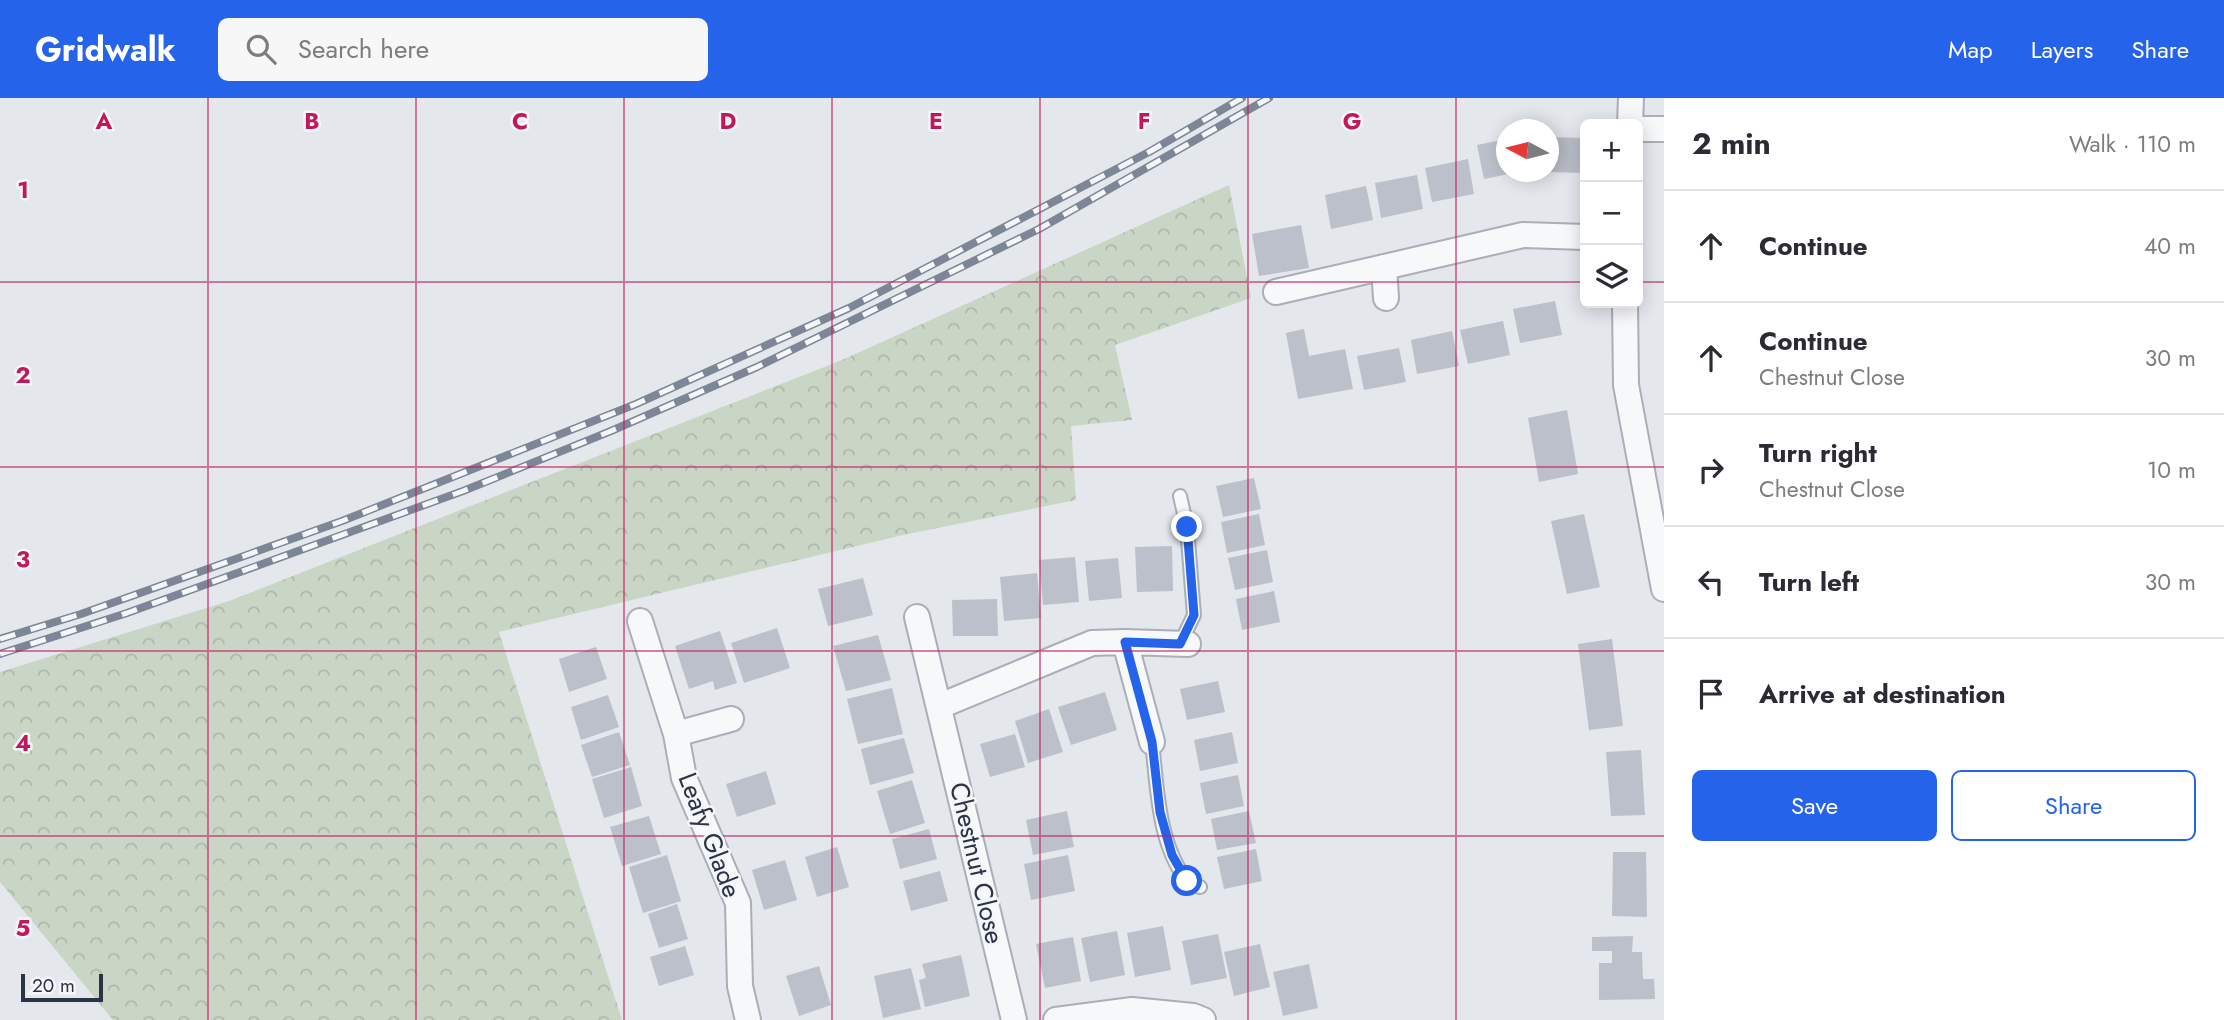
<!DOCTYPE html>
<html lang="en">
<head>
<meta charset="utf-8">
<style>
	body { margin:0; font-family:Jost,sans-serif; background:#f7f7f7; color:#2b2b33 }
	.controls { position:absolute; right:21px; top:21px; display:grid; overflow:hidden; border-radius:10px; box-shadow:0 4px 18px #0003 }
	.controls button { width:63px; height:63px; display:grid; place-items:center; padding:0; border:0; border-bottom:2px solid #e1e1e2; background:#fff; color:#2b2b33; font:35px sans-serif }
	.compass { position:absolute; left:1496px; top:21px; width:63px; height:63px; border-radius:50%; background:#fff; box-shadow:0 4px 18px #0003; rotate:277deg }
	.scale { position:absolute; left:21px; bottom:18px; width:82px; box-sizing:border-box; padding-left:7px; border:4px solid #2b3445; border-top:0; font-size:19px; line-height:24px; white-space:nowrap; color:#2b3445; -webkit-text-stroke:5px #f4f6f9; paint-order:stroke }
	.stop { position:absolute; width:21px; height:21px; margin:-16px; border:5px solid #2563eb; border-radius:50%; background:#fff }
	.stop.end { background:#2563eb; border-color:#fff; box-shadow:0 2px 7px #0008 }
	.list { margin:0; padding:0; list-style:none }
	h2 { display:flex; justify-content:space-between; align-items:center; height:91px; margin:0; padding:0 28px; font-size:30px }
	h2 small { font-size:23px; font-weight:400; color:#7c7c81 }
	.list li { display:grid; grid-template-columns:46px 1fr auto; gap:21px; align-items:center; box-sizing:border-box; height:112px; padding:0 28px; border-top:2px solid #e1e1e2 }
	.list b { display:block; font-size:26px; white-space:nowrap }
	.list p { margin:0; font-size:23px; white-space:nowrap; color:#7c7c81 }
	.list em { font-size:23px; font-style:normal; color:#7c7c81 }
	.actions { display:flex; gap:14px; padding:21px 28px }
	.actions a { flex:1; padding:16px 0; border:2px solid #2563eb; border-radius:10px; text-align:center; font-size:24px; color:#2563eb }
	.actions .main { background:#2563eb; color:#fff }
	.icon { flex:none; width:38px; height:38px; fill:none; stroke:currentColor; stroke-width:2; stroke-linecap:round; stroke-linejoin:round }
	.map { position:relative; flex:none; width:1664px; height:922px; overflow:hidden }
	header { display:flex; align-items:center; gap:42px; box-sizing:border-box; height:98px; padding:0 35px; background:#2563eb; color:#fff }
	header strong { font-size:33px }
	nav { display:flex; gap:38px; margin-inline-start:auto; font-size:24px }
	.search { width:490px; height:63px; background:#f7f7f7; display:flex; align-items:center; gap:18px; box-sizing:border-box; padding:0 24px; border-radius:10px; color:#7c7c81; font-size:26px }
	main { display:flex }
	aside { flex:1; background:#fff }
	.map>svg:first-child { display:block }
</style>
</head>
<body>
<header>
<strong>Gridwalk</strong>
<div class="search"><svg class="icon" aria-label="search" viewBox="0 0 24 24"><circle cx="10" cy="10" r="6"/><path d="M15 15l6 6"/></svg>Search here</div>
<nav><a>Map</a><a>Layers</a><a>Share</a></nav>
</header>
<main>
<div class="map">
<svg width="1664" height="922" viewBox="0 0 1664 922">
	<defs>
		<pattern id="forest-crowns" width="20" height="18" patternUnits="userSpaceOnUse" patternTransform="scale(1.75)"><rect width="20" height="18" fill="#c9d6c5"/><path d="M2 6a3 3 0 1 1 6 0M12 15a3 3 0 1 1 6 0" fill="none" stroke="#adb8ab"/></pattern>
	</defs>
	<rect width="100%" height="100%" fill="#e4e7ec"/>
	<path fill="url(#forest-crowns)" d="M1229 87 1251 200 1115 247 1132 322 1071 328 1076 402 903 437 499 534 622 922H113L0 784V574L229 503 842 262Z"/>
	<path fill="#bbc0ca" d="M1548 39 1582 40 1581 75 1548 74Z
		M1506 41V74L1514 75 1484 81 1477 47Z
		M1468 61 1474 96 1432 104 1425 70Z
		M1417 77 1423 111 1381 120 1375 85Z
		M1366 88 1373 122 1331 131 1325 97Z
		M1301 127 1309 170 1259 178 1252 136Z
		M1555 203 1562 237 1520 245 1513 211Z
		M1503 223 1510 257 1468 266 1460 232Z
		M1304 231 1309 258 1345 251 1353 291 1298 301 1286 235Z
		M1452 233 1459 268 1417 276 1411 242Z
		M1399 250 1406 284 1364 292 1357 258Z
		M1567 312 1578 376 1539 384 1528 320Z
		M1254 380 1261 411 1223 419 1216 388Z
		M1259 416 1265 447 1227 455 1221 424Z
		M1584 416 1600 489 1567 496 1551 423Z
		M1172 448 1173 493 1137 494 1135 449Z
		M1267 452 1273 484 1235 492 1228 460Z
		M1075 459 1079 504 1043 507 1039 462Z
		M1118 460 1122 500 1089 503 1085 463Z
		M1037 475 1041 520 1004 523 1000 479Z
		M863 480 873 517 828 528 818 491Z
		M1274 493 1280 524 1242 532 1236 501Z
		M997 501 998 538H953L952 502Z
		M777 530 790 570 744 585 731 545Z
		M720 533 737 585 715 592 713 583 689 591 675 548Z
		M878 537 891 582 846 593 833 548Z
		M1612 541 1623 628 1589 632 1578 546Z
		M596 549 607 581 569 594 559 561Z
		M1218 583 1225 614 1187 622 1180 591Z
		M892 590 903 636 858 646 847 601Z
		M1105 594 1117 632 1071 647 1058 609Z
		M608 597 619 629 581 642 571 609Z
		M1049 611 1063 654 1028 665 1015 623Z
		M619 634 630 667 592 679 581 647Z
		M1232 634 1238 665 1200 673 1194 642Z
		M1015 636 1025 669 990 679 980 646Z
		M904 640 914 675 870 687 861 651Z
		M1641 652 1645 717 1611 718 1606 654Z
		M631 669 642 708 604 720 592 681Z
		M766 673 776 706 737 719 726 686Z
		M1238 677 1244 708 1206 716 1200 685Z
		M912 682 925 725 890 736 877 693Z
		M1067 713 1074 749 1033 757 1026 722Z
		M1249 713 1256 745 1217 752 1211 721Z
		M649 718 661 756 622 768 610 729Z
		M929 731 937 761 900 771 892 741Z
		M837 749 849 789 817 799 805 759Z
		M1256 751 1262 783 1224 791 1217 759Z
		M1613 754H1646L1647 819 1612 818Z
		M667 757 681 803 643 815 629 769Z
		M1068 757 1075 793 1031 802 1024 766Z
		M785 762 797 802 764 812 752 772Z
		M940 773 948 803 911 813 903 783Z
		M677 806 688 841 659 850 648 816Z
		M1163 828 1171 872 1135 879 1127 835Z
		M1117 833 1125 877 1090 884 1081 840Z
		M1218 836 1227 880 1191 887 1182 843Z
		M1633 838 1632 854H1642L1643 881H1654L1655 901 1599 902V865H1612V853H1592V839Z
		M1073 839 1081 883 1045 890 1036 846Z
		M1260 846 1270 889 1234 898 1224 854Z
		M685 848 694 877 659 888 650 859Z
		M961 857 970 898 925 909 919 882 926 880 922 866Z
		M1309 866 1318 910 1283 918 1273 874Z
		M819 868 831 907 799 918 786 878Z
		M911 870 921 911 883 920 874 878Z"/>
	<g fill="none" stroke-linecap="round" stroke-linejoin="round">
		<defs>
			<path id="service" d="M1180 398 1187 429 1194 517 1180 546
				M1152 644C1157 687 1158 746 1186 781 1189 785 1195 787 1200 789"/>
			<path id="minor" d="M1630 26 1631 0
				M1638 31H1664
				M1384 169 1386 200
				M1276 194 1523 137 1585 139
				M1625 205 1626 287 1664 491
				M917 519 1014 922
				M640 523 676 636 684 680 738 805 740 888 748 922
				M1125 544 1152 644
				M940 608 1092 545 1125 544 1188 546
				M676 636 731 621
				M1056 922 1132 912 1193 918 1203 922"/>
		</defs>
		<use href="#service" stroke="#a9aeb7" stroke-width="16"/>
		<use href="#minor" stroke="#a9aeb7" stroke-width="28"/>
		<use href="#service" stroke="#f7f8fa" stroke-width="12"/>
		<use href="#minor" stroke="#f7f8fa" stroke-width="24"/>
		<defs>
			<path id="rail" d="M0 541 81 516 342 423 636 306 849 210 1149 54 1242 0
				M0 556 127 515 463 393 611 333 757 269 1039 131 1269 0"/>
		</defs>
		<use href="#rail" stroke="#7d8696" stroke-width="8"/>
		<use href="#rail" stroke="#f4f6f9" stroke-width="5" stroke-dasharray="16" stroke-linecap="butt"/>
	</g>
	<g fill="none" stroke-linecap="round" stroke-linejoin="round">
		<path stroke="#2563eb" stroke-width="9" d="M1187 783 1172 757 1160 714 1152 644 1125 544 1180 546 1194 517 1187 429"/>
	</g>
	<path fill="none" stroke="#c2185b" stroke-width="2" stroke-opacity="0.55" d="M208 0V922M416 0V922M624 0V922M832 0V922M1040 0V922M1248 0V922M1456 0V922M0 184H1585M1638 184H1664M0 369H1664M0 553H1664M0 738H1664"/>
	<g text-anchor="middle" stroke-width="5" stroke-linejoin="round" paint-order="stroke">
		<g font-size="26" fill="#2b3445" stroke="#f4f6f9">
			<text transform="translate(710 737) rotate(69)" y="9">Leafy Glade</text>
			<text transform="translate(977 765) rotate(77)" y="9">Chestnut Close</text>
		</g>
	</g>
	<g font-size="23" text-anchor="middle" font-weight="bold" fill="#c2185b" stroke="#f4f6f9" stroke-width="5" stroke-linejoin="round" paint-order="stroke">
		<text x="104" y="31">A</text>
		<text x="312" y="31">B</text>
		<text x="520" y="31">C</text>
		<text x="728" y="31">D</text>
		<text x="936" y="31">E</text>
		<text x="1144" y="31">F</text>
		<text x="1352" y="31">G</text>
		<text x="23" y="100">1</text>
		<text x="23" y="285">2</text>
		<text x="23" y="469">3</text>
		<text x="23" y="653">4</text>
		<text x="23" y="838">5</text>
	</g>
</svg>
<div class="controls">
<button>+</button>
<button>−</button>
<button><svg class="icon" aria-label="layers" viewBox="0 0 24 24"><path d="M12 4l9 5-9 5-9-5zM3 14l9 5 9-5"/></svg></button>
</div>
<svg class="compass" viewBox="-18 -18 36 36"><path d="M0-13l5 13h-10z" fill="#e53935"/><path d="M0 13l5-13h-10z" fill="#7c7c81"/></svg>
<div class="scale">20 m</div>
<div class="stop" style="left:1187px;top:783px"></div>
<div class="stop end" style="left:1187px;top:429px"></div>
</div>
<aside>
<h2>2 min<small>Walk · 110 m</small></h2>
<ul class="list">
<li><svg class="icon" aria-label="ahead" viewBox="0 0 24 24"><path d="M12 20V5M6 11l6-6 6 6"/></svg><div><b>Continue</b></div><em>40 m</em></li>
<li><svg class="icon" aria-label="ahead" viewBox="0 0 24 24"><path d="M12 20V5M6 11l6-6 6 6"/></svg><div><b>Continue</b><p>Chestnut Close</p></div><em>30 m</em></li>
<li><svg class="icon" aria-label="right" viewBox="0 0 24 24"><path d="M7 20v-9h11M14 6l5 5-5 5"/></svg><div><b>Turn right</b><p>Chestnut Close</p></div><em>10 m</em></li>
<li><svg class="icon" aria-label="left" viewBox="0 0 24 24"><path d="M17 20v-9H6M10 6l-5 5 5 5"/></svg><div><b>Turn left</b></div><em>30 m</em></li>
<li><svg class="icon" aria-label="arrive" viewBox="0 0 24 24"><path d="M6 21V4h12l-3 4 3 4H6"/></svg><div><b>Arrive at destination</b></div></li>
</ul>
<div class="actions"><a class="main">Save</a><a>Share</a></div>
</aside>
</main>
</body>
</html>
